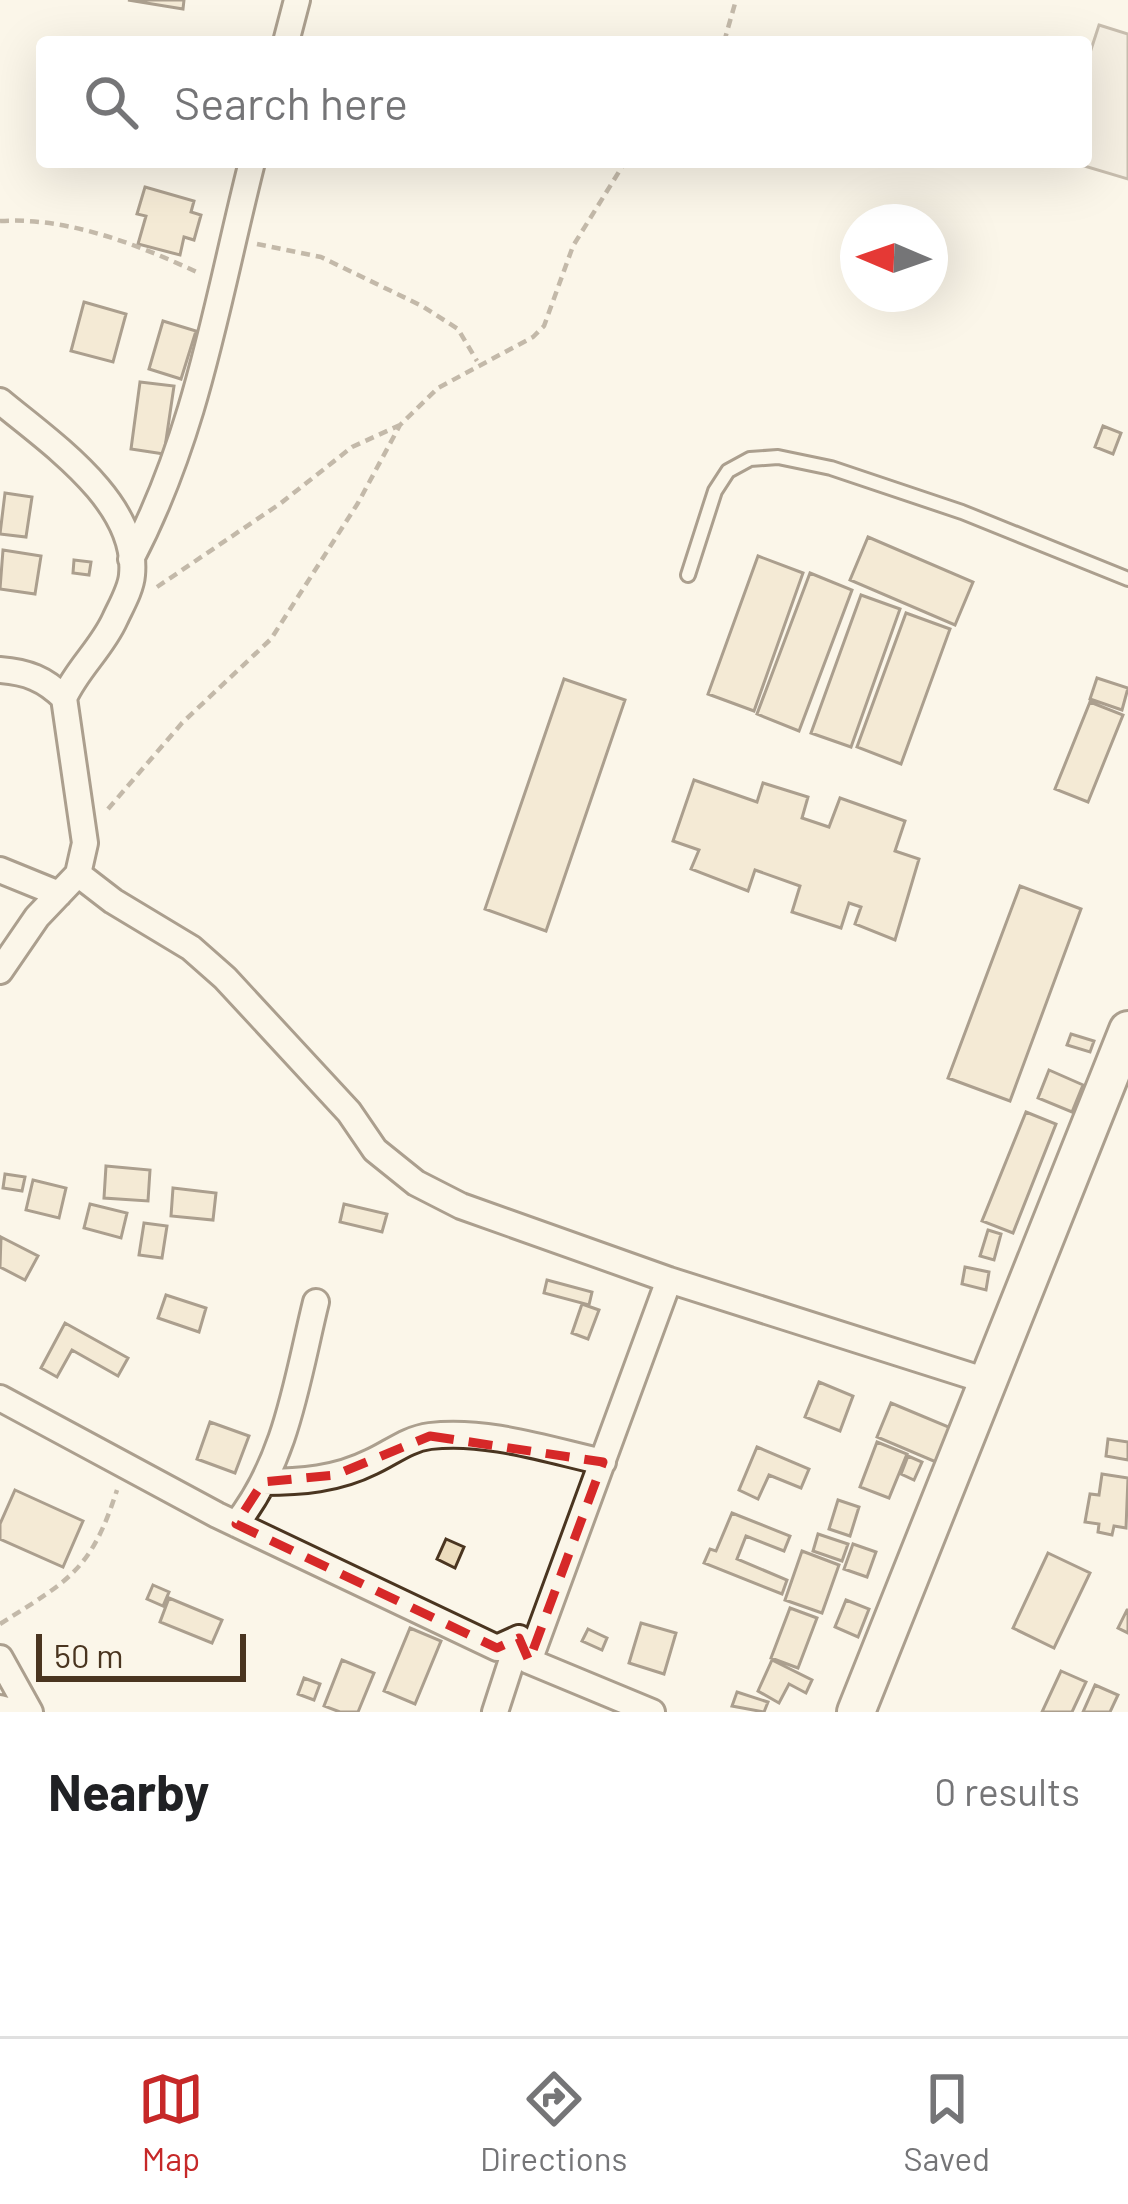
<!DOCTYPE html>
<html lang="en">
<head>
<meta charset="utf-8">
<style>
	body { margin:0; font-family:Barlow,sans-serif; background:#f2f2f2; color:#202124 }
	.compass { position:absolute; left:840px; top:204px; width:108px; height:108px; border-radius:50%; background:#fff; box-shadow:0 12px 48px #0002; rotate:272deg }
	.scale { position:absolute; left:36px; bottom:30px; width:210px; box-sizing:border-box; padding-left:12px; border:6px solid #4a3520; border-top:0; font-size:33px; line-height:42px; white-space:nowrap; color:#4a3520; -webkit-text-stroke:9px #fbf6e9; paint-order:stroke }
	.list { margin:0; padding:0; list-style:none }
	h2 { display:flex; justify-content:space-between; align-items:center; height:156px; margin:0; padding:0 48px; font-size:51px }
	h2 small { font-size:39px; font-weight:400; color:#757577 }
	.icon { flex:none; width:66px; height:66px; fill:none; stroke:currentColor; stroke-width:2; stroke-linecap:round; stroke-linejoin:round }
	.map { position:relative; flex:none; width:1128px; height:1712px; overflow:hidden }
	.search { position:absolute; background:#fff; box-shadow:0 12px 48px #0002; left:36px; right:36px; top:36px; height:132px; display:flex; align-items:center; gap:30px; box-sizing:border-box; padding:0 42px; border-radius:12px; color:#757577; font-size:45px }
	.sheet { height:324px; background:#fff }
	nav { display:flex; justify-content:space-around; align-items:center; box-sizing:border-box; height:168px; border-top:3px solid #e0e0e0; background:#fff; font-size:33px; color:#757577 }
	nav a { display:grid; justify-items:center; gap:6px }
	nav .on { color:#c62828 }
	.map>svg:first-child { display:block }
</style>
</head>
<body>
<div class="map">
<svg width="1128" height="1712" viewBox="0 0 1128 1712">
	<rect width="100%" height="100%" fill="#fbf6e9"/>
	<path fill="#ede6d9" stroke="#887966" stroke-width="3" d="M1099 25 1128 34V179L1071 162H1086V65Z"/>
	<path fill="#ecdcbc" stroke="#4a3520" stroke-width="3" d="M128 0H184L183 9Z
		M145 187 194 201 191 212 201 215 194 240 184 237 180 255 138 244 146 216 137 214Z
		M84 302 126 314 113 362 71 351Z
		M163 321 196 331 181 379 149 369Z
		M140 382 174 386 164 454 131 449Z
		M1103 426 1121 433 1113 454 1095 447Z
		M5 493 32 497 26 537 0 534Z
		M868 537 973 582 955 625 850 580Z
		M3 550 41 556 35 594 0 589Z
		M758 556 803 573 754 711 708 694Z
		M74 560 91 562 89 575 73 573Z
		M810 573 852 590 799 731 757 714Z
		M861 595 900 609 851 747 811 733Z
		M906 613 950 629 901 764 857 747Z
		M1097 678 1128 688 1122 710 1090 699Z
		M564 679 625 700 546 931 485 909Z
		M1090 702 1123 715 1088 802 1055 789Z
		M694 780 757 802 763 783 808 797 802 818 829 827 840 798 905 821 895 851 919 859 895 940 855 924 861 907 849 903 841 928 792 912 800 886 755 870 748 891 691 869 699 850 673 841Z
		M1020 886 1081 909 1010 1101 948 1078Z
		M1071 1034 1094 1041 1090 1052 1067 1045Z
		M1049 1070 1083 1085 1072 1112 1038 1098Z
		M1026 1112 1056 1124 1013 1233 982 1221Z
		M106 1166 150 1170 148 1201 104 1198Z
		M5 1174 25 1177 22 1191 3 1188Z
		M33 1180 66 1188 59 1218 26 1210Z
		M173 1188 216 1193 213 1220 171 1216Z
		M90 1204 127 1213 121 1238 84 1228Z
		M344 1204 387 1214 382 1232 340 1222Z
		M144 1223 167 1226 162 1258 139 1255Z
		M988 1230 1001 1234 994 1260 980 1256Z
		M1 1237 38 1256 25 1280 0 1267Z
		M965 1267 989 1272 986 1290 962 1284Z
		M547 1280 592 1292 589 1305 544 1293Z
		M166 1295 206 1308 199 1332 158 1318Z
		M582 1304 599 1310 588 1339 572 1333Z
		M65 1323 128 1358 118 1376 72 1350 57 1377 41 1368Z
		M819 1382 853 1396 840 1431 805 1417Z
		M891 1403 951 1428 936 1462 877 1437Z
		M210 1422 249 1436 235 1473 197 1459Z
		M1108 1439 1128 1442V1460L1106 1456Z
		M877 1442 907 1454 889 1498 860 1487Z
		M757 1447 809 1469 801 1488 769 1475 758 1499 739 1490Z
		M908 1456 922 1462 914 1480 901 1474Z
		M1102 1474 1128 1478 1126 1528 1114 1526 1112 1535 1098 1532 1099 1524 1085 1522 1090 1494 1099 1495Z
		M15 1490 83 1521 63 1567 0 1539V1524Z
		M838 1500 859 1507 850 1536 829 1529Z
		M732 1513 790 1536 784 1551 746 1536 737 1559 787 1580 782 1594 704 1563 710 1549 716 1551Z
		M818 1534 848 1544 842 1561 813 1551Z
		M446 1539 464 1547 455 1568 437 1559Z
		M853 1544 876 1552 867 1577 844 1569Z
		M802 1551 839 1565 822 1613 785 1600Z
		M1048 1553 1090 1573 1054 1648 1013 1628Z
		M153 1585 169 1592 163 1606 147 1599Z
		M169 1598 222 1620 212 1643 160 1622Z
		M846 1600 869 1609 858 1637 835 1627Z
		M790 1608 817 1618 798 1668 771 1658Z
		M1127 1610H1128V1633L1118 1628Z
		M641 1623 676 1633 664 1674 629 1663Z
		M410 1628 441 1641 415 1704 384 1691Z
		M588 1629 607 1638 602 1650 582 1641Z
		M342 1660 374 1673 358 1712H340L324 1706Z
		M772 1660 812 1680 806 1693 789 1684 779 1703 758 1691Z
		M1061 1671 1086 1682 1072 1712H1042Z
		M304 1678 320 1684 314 1700 298 1694Z
		M1095 1685 1118 1695 1110 1712H1083Z
		M737 1692 768 1702 764 1712 732 1706Z"/>
	<g fill="none" stroke-linecap="round" stroke-linejoin="round">
		<defs>
			<path id="lane" d="M688 575 715 491 728 471 750 459 778 457 831 468 962 512 1128 579"/>
			<path id="street" d="M286 42 297 0
				M0 401C49 442 139 502 132 575 131 589 121 606 115 619 102 648 77 669 64 698
				M131 559C198 431 217 300 252 162
				M0 670C27 672 45 679 64 698L85 843 78 874 37 917 0 971
				M0 870 59 894
				M78 874 113 901 191 948 225 978 349 1112 375 1150 416 1183 461 1206 669 1280 987 1381
				M0 1398 217 1515 497 1648 519 1638 529 1661 652 1712
				M263 1482C301 1482 337 1479 371 1462 391 1453 407 1439 430 1436 486 1429 549 1450 603 1462
				M236 1524C287 1460 297 1379 316 1302
				M0 1658 30 1712
				M529 1661 669 1280
				M0 1708 15 1712
				M495 1712 519 1638"/>
			<path id="secondary" d="M856 1712 1128 1030"/>
		</defs>
		<use href="#lane" stroke="#4a3520" stroke-width="18"/>
		<use href="#street" stroke="#4a3520" stroke-width="30"/>
		<use href="#secondary" stroke="#4a3520" stroke-width="42"/>
		<path stroke="#7f6f5c" stroke-width="4.5" stroke-dasharray="9 6" stroke-linecap="butt" d="M724 42 736 0
			M0 221C69 217 139 245 201 274
			M257 244 321 257 422 306 458 329 477 361
			M157 587 281 503 352 447 400 425
			M108 809 182 723 271 639 358 503 400 425 438 388 533 337 544 326 573 246 625 162
			M0 1624C69 1580 91 1571 117 1490"/>
		<use href="#lane" stroke="#fbf6e9" stroke-width="12"/>
		<use href="#street" stroke="#fbf6e9" stroke-width="24"/>
		<use href="#secondary" stroke="#fbf6e9" stroke-width="36"/>
	</g>
	<path d="M0 0H1128V1712H0ZM430 1436 603 1462 529 1661 519 1638 497 1648 236 1524 263 1482 335 1475Z" fill="#fbf6e9" fill-opacity=".55" fill-rule="evenodd"/>
	<path fill="none" stroke="#d62828" stroke-width="9" stroke-dasharray="24 15" stroke-linejoin="round" d="M430 1436 603 1462 529 1661 519 1638 497 1648 236 1524 263 1482 335 1475Z"/>
</svg>
<svg class="compass" viewBox="-18 -18 36 36"><path d="M0-13l5 13h-10z" fill="#e53935"/><path d="M0 13l5-13h-10z" fill="#757577"/></svg>
<div class="scale">50 m</div>
<div class="search"><svg class="icon" aria-label="search" viewBox="0 0 24 24"><circle cx="10" cy="10" r="6"/><path d="M15 15l6 6"/></svg>Search here</div>
</div>
<section class="sheet">
<h2>Nearby<small>0 results</small></h2>
<ul class="list">
</ul>
</section>
<nav>
<a class="on"><svg class="icon" aria-label="map" viewBox="0 0 24 24"><path d="M3 6l6-2 6 2 6-2v14l-6 2-6-2-6 2zM9 4v14M15 6v14"/></svg>Map</a>
<a><svg class="icon" aria-label="directions" viewBox="0 0 24 24"><path d="M12 3l9 9-9 9-9-9zM9 14v-3h6M13 9l2 2-2 2"/></svg>Directions</a>
<a><svg class="icon" aria-label="saved" viewBox="0 0 24 24"><path d="M7 4h10v16l-5-4-5 4z"/></svg>Saved</a>
</nav>
</body>
</html>
